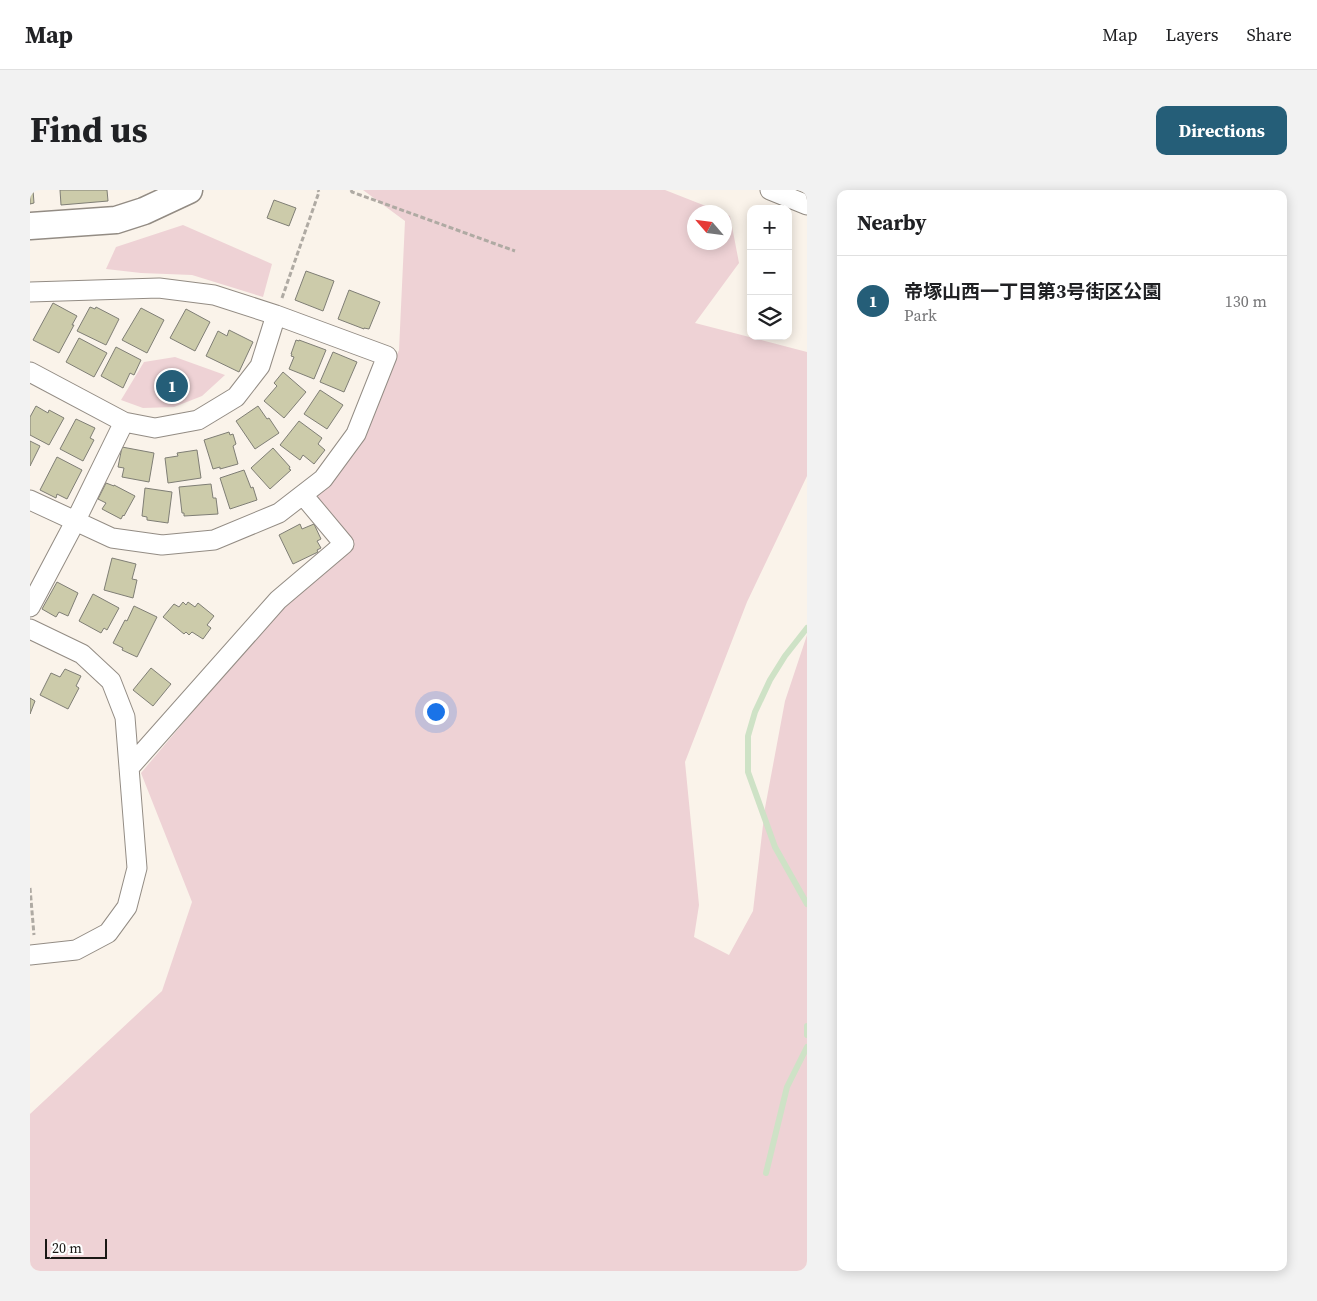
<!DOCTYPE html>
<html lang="en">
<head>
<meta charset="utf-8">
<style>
	body { margin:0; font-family:"Source Serif 4","Noto Sans JP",serif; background:#f2f2f2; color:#202124 }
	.controls { position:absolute; right:15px; top:15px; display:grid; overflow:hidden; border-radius:10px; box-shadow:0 2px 12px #0003 }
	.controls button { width:45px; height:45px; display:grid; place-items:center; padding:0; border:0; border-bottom:1px solid #e0e0e0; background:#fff; color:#202124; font:25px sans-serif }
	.compass { position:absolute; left:657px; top:15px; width:45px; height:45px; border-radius:50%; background:#fff; box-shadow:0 2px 12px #0003; rotate:298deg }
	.scale { position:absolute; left:15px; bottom:12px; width:62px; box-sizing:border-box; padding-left:5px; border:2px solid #1a1815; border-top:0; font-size:14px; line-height:18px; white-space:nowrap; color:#1a1815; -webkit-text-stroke:4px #fff; paint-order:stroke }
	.you { position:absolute; left:405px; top:521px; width:18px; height:18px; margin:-12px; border:4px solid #fff; border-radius:50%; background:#1a73e8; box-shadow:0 0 0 8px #1a73e833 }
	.badge { display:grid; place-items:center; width:32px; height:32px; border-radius:50%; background:#255e78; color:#fff; font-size:16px; font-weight:700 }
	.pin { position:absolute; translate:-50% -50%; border:2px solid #fff; box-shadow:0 1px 5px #0006 }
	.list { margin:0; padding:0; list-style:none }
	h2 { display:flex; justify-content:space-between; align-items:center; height:65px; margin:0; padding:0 20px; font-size:21px }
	h2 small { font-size:16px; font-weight:400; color:#757577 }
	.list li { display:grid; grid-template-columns:32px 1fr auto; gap:15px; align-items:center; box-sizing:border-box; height:90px; padding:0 20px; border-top:1px solid #e0e0e0 }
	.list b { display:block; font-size:19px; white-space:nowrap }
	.list p { margin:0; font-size:16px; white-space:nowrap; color:#757577 }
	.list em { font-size:16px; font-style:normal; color:#757577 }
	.icon { flex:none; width:28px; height:28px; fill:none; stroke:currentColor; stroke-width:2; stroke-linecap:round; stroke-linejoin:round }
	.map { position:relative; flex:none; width:777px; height:1081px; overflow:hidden; border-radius:10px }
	header { display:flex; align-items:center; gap:30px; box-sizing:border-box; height:70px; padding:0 25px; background:#fff; border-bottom:1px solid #e0e0e0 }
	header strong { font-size:24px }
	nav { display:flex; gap:28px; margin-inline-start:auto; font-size:18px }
	.intro { display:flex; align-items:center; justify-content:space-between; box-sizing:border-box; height:120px; padding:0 30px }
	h1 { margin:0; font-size:35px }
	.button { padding:12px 22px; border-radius:10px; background:#255e78; color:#fff; font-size:18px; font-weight:700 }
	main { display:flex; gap:30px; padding:0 30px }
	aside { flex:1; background:#fff; border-radius:10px; box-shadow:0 2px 12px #0003 }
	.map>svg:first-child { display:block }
</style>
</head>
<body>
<header>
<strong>Map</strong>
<nav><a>Map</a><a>Layers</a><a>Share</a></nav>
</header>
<div class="intro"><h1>Find us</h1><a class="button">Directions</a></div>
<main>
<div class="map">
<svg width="777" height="1081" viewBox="0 0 777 1081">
	<rect width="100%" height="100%" fill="#faf3ea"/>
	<path fill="#eed2d5" d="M333 0H635L691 22H664V52H694L695 24 700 26 709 73 665 133 777 162V286L717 412 655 572 669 715 664 747 699 765 723 721 735 618 755 511 777 445V1081H0V924L132 801 162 712 111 583 250 418 324 356 285 308 303 292 338 239 369 160 375 31Z
		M153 35 242 74 233 107 162 85 111 83 76 79 86 57Z
		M145 167 195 185 172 206 144 217 113 218 91 210 114 172Z"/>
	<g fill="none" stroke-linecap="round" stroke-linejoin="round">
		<path stroke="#cee2c6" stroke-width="6" d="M777 438 755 466 740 490 725 522 718 546V582L745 657 777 714
			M777 836V845
			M736 983 757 897 777 857"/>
	</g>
	<path fill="#cccbaa" stroke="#7f7e75" d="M0 0H3L4 13 0 14Z
		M30 0H77L78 11 31 15Z
		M244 10 266 18 259 36 237 28Z
		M276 81 304 91 293 121 265 110Z
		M319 100 350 112 339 139 334 138V139L308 129Z
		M23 113 47 126 42 135H44L29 163 3 150Z
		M60 117 65 119 66 117 89 129 76 155 47 141Z
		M111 118 134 130 117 163 92 150Z
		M156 119 180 132 165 161 140 148Z
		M199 140 223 152 209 182 176 166 188 141 197 146Z
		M49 148 77 163 64 187 36 172Z
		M266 150 269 151V150L296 160 284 189 259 179 264 167 261 166 262 164H261Z
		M86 157 111 170 104 185 100 183 93 198 71 186Z
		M303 162 327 172 314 202 290 192Z
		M253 182 276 202 254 228 234 211 247 196 244 193Z
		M290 200 313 215 297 239 274 224Z
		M6 216 18 223 19 220 34 228 19 255 0 245V227Z
		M228 216 237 229 239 228 249 243 225 259 206 231Z
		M46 229 65 238 60 248 64 250 53 271 30 259Z
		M269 231 292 248 288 254 295 260 284 274 273 265 270 270 250 255Z
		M199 242 200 245 203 244 206 254 203 256 208 274 190 279V277L183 279 174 250Z
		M0 251 10 256 0 276Z
		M92 257 124 263 119 292 92 287 94 278 88 277Z
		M243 258 260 277 259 279 261 280 240 299 221 278Z
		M167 260 171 288 138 293 135 268 148 266 147 263Z
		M27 267 52 280 37 309 27 304 26 308 10 300Z
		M214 280 221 298 223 297 227 310 200 319 190 288Z
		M76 293 84 296V295L105 306 94 326 93 325 91 329 72 319 76 313 68 309Z
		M181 294 183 308H186L188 324 154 326V323H152L149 297Z
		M115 298 142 302 138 333 117 330V327L112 326Z
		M270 334 272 339 284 334 291 349 287 351 291 358 287 360 288 362 263 374 249 345Z
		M82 368 106 374 102 389 107 390 103 408 74 400Z
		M27 392 48 403 38 426 29 422 26 427 12 419Z
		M63 404 89 418 77 440 74 438 71 443 49 431Z
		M153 412 156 415 158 412 165 417 168 413 184 426 177 435 181 438 173 449 162 442 159 445 156 442 154 444 133 427 144 414 149 417Z
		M104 416 127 427 107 467 92 460 93 458 83 453 95 430 97 431Z
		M121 478 141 494 123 516 103 500Z
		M35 479 51 486 46 496 49 498 38 519 10 505 21 483 30 487Z
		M0 508 5 511 0 524Z"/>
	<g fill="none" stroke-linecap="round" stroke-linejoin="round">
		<defs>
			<path id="street" d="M740 0 777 15
				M0 102 129 98 184 105 246 125 357 166 326 244 293 289 249 323 184 350 132 355 82 348 0 310
				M0 182 94 232 125 238 168 230 206 207 230 176 246 125
				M0 417 45 332 94 232
				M0 439 52 464 81 491 95 527 107 678 97 717 78 743 46 760 0 765
				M99 578 248 410 314 354 273 305"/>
			<path id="secondary" d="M0 36 86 30 114 21 159 0"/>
		</defs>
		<use href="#street" stroke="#938c84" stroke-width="21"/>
		<use href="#secondary" stroke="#938c84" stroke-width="29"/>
		<path stroke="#afaaa3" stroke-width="3" stroke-dasharray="5 2.5" stroke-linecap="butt" d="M321 0 322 2 485 61
			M252 108 289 2 288 0
			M0 698 4 745"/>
		<use href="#street" stroke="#fff" stroke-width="19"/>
		<use href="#secondary" stroke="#fff" stroke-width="26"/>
	</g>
</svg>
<div class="controls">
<button>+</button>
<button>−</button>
<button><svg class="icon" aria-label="layers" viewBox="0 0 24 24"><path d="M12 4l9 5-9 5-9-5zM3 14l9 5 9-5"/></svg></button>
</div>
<svg class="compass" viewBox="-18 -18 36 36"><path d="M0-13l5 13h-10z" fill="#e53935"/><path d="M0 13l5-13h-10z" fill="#757577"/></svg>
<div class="scale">20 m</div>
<div class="you"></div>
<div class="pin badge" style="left:142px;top:196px">1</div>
</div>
<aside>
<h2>Nearby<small></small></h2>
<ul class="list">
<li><span class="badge">1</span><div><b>帝塚山西一丁目第3号街区公園</b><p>Park</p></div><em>130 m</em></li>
</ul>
</aside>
</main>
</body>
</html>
